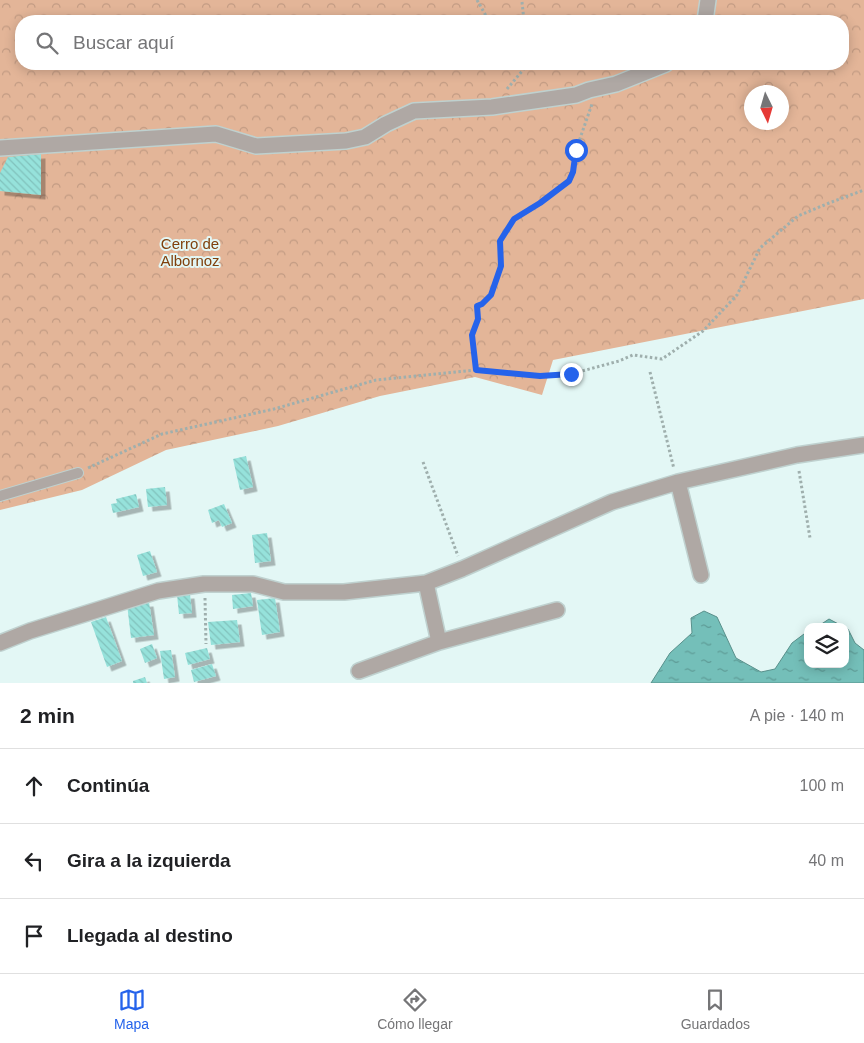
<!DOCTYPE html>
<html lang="es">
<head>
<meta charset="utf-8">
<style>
	body { margin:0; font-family:Helvetica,sans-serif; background:#f2f2f2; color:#202124 }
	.controls { position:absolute; right:15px; bottom:15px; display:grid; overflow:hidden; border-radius:10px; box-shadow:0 2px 12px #0003 }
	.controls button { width:45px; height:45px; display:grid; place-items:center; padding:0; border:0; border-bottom:1px solid #e0e0e0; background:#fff; color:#202124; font:25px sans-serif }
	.compass { position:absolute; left:744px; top:85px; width:45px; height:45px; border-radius:50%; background:#fff; box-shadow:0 2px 12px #0003; rotate:175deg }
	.stop { position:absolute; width:15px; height:15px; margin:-11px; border:4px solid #2563eb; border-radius:50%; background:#fff }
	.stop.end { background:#2563eb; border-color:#fff; box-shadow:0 1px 5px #0008 }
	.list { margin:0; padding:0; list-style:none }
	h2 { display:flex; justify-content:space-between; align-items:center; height:65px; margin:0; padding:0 20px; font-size:21px }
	h2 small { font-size:16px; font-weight:400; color:#757577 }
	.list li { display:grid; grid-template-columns:32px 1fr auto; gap:15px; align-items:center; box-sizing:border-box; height:75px; padding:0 20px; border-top:1px solid #e0e0e0 }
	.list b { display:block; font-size:19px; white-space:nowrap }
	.list em { font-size:16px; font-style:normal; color:#757577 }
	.icon { flex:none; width:28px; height:28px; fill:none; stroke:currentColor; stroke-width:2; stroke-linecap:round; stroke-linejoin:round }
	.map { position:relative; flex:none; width:864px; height:683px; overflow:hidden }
	.search { position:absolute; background:#fff; box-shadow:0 2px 12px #0003; left:15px; right:15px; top:15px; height:55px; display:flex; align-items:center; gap:12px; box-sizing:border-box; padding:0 18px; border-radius:20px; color:#757577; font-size:19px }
	.sheet { height:290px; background:#fff }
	nav { display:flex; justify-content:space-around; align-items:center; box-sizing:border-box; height:70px; border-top:1px solid #e0e0e0; background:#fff; font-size:14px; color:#757577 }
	nav a { display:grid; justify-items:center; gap:2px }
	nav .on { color:#2563eb }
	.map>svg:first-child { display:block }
</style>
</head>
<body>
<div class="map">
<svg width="864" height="683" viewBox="0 0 864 683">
	<defs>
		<pattern id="forest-crowns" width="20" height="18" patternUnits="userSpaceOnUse" patternTransform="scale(1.25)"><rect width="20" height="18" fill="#e3b598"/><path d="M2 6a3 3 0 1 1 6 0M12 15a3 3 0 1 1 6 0" fill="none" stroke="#c29b83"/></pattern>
		<pattern id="water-ripples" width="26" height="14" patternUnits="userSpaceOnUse" patternTransform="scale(1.25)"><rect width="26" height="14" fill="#74bfb9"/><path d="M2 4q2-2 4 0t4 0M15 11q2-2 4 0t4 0" fill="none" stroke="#5e9b96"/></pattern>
		<pattern id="building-back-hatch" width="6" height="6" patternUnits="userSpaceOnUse" patternTransform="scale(1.25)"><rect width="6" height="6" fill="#96e2db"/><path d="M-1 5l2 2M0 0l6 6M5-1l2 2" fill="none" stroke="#81c2bc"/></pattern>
		<filter id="shadow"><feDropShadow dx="4.5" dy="4.5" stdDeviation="0" flood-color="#0004"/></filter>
	</defs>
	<rect width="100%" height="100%" fill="#e3f7f5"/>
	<path fill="url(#forest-crowns)" fill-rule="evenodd" d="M0 0H864V299L553 360 542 395 475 377 380 396 278 426 166 450 82 490 0 510ZM21 21H843V64H21ZM752 92H782V122H752Z"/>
	<path fill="url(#water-ripples)" stroke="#59908b" d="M704 611 717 617 736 658 761 672 775 669 792 643 808 631V664H845V627L848 629 855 643 864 650V683H651L670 653 692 633 691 618Z
		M829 619 844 627H817Z"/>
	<path fill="url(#building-back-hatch)" filter="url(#shadow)" d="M41 154V195L0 191V173L8 157Z
		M246 456 253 487 240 490 233 459Z
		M165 487 167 505 148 507 146 489Z
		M136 494 139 507 113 513 111 504 117 503 116 499Z
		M224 504 232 523 222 527 219 520 212 523 208 510Z
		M267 533 271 561 255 563 252 535Z
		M150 551 157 572 143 576 137 555Z
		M251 593 253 606 233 609 232 595Z
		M190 594 192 613 179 614 177 595Z
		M275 598 280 632 262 635 257 600Z
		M149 602 154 635 131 638 127 604Z
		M106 617 122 661 107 667 91 622Z
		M237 620 240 642 211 645 208 622Z
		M152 644 157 658 145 663 140 649Z
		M207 648 210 659 188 665 185 653Z
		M171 650 175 677 164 679 160 651Z
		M212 664 216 676 194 682 191 670Z
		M145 677 147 683H133V681Z"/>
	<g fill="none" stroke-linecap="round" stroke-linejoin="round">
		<defs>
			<path id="lane" d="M0 496 78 473"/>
			<path id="street" d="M705 21 708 0
				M0 148 216 134 256 146 346 141 365 137 386 124 414 111 492 107 576 95 589 90 616 84 666 64
				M678 482 701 575
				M426 583 439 642
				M0 643 30 631 158 591 204 584H253L284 592H344L426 583 462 569 612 502 678 482 797 455 864 445
				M359 671 439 642 557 610"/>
		</defs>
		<use href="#lane" stroke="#bfd1cf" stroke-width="12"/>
		<use href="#street" stroke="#bfd1cf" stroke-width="18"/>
		<path stroke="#9fafad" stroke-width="3" stroke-dasharray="2.5 2.5" stroke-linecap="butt" d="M477 0 489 21
			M522 2 524 21
			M507 89 528 64
			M476 370 472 335 478 319 477 306 482 304 491 295 501 266 500 241 514 219 540 203 569 181 573 172 576 150 592 104
			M650 372 674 469
			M423 462 458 556
			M88 468 162 434 274 409 376 380 476 370 540 376 571 374 619 361 633 355 662 359 703 331 737 295 760 248 798 216 829 203 864 190
			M799 471 810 538
			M205 598 206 644"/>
		<use href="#lane" stroke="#afa8a4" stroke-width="10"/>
		<use href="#street" stroke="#afa8a4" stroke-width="15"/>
	</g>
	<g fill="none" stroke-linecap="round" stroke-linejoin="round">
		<path stroke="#2563eb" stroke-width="6" d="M571 374 540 376 476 370 472 335 478 319 477 306 482 304 491 295 501 266 500 241 514 219 540 203 569 181 573 172 576 150"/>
	</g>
	<g text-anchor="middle" stroke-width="4" stroke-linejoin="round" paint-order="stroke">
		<g font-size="15" fill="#80410d" stroke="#e3f7f5">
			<text x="190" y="249">Cerro de<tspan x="190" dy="17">Albornoz</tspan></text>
		</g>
	</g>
</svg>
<div class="controls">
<button><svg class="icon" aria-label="layers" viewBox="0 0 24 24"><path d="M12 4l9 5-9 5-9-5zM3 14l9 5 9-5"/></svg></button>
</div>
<svg class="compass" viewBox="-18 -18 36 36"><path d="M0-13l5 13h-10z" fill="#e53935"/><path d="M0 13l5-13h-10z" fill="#757577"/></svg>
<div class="stop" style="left:576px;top:150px"></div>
<div class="stop end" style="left:571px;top:374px"></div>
<div class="search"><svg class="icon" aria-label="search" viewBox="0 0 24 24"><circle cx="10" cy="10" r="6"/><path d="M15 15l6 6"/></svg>Buscar aquí</div>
</div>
<section class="sheet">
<h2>2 min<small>A pie · 140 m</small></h2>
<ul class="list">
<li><svg class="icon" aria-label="ahead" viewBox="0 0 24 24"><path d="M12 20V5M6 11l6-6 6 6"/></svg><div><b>Continúa</b></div><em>100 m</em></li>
<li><svg class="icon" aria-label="left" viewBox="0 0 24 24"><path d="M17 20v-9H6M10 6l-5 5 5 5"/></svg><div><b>Gira a la izquierda</b></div><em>40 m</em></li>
<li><svg class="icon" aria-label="arrive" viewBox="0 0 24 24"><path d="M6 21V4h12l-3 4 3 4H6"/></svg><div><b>Llegada al destino</b></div></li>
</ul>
</section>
<nav>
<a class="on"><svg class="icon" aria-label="map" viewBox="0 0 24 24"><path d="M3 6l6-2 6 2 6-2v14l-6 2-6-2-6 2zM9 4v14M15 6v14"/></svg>Mapa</a>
<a><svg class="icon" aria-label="directions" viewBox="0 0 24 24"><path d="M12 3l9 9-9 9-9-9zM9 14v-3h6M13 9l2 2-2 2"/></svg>Cómo llegar</a>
<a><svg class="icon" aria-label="saved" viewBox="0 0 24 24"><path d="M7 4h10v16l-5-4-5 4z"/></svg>Guardados</a>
</nav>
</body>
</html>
